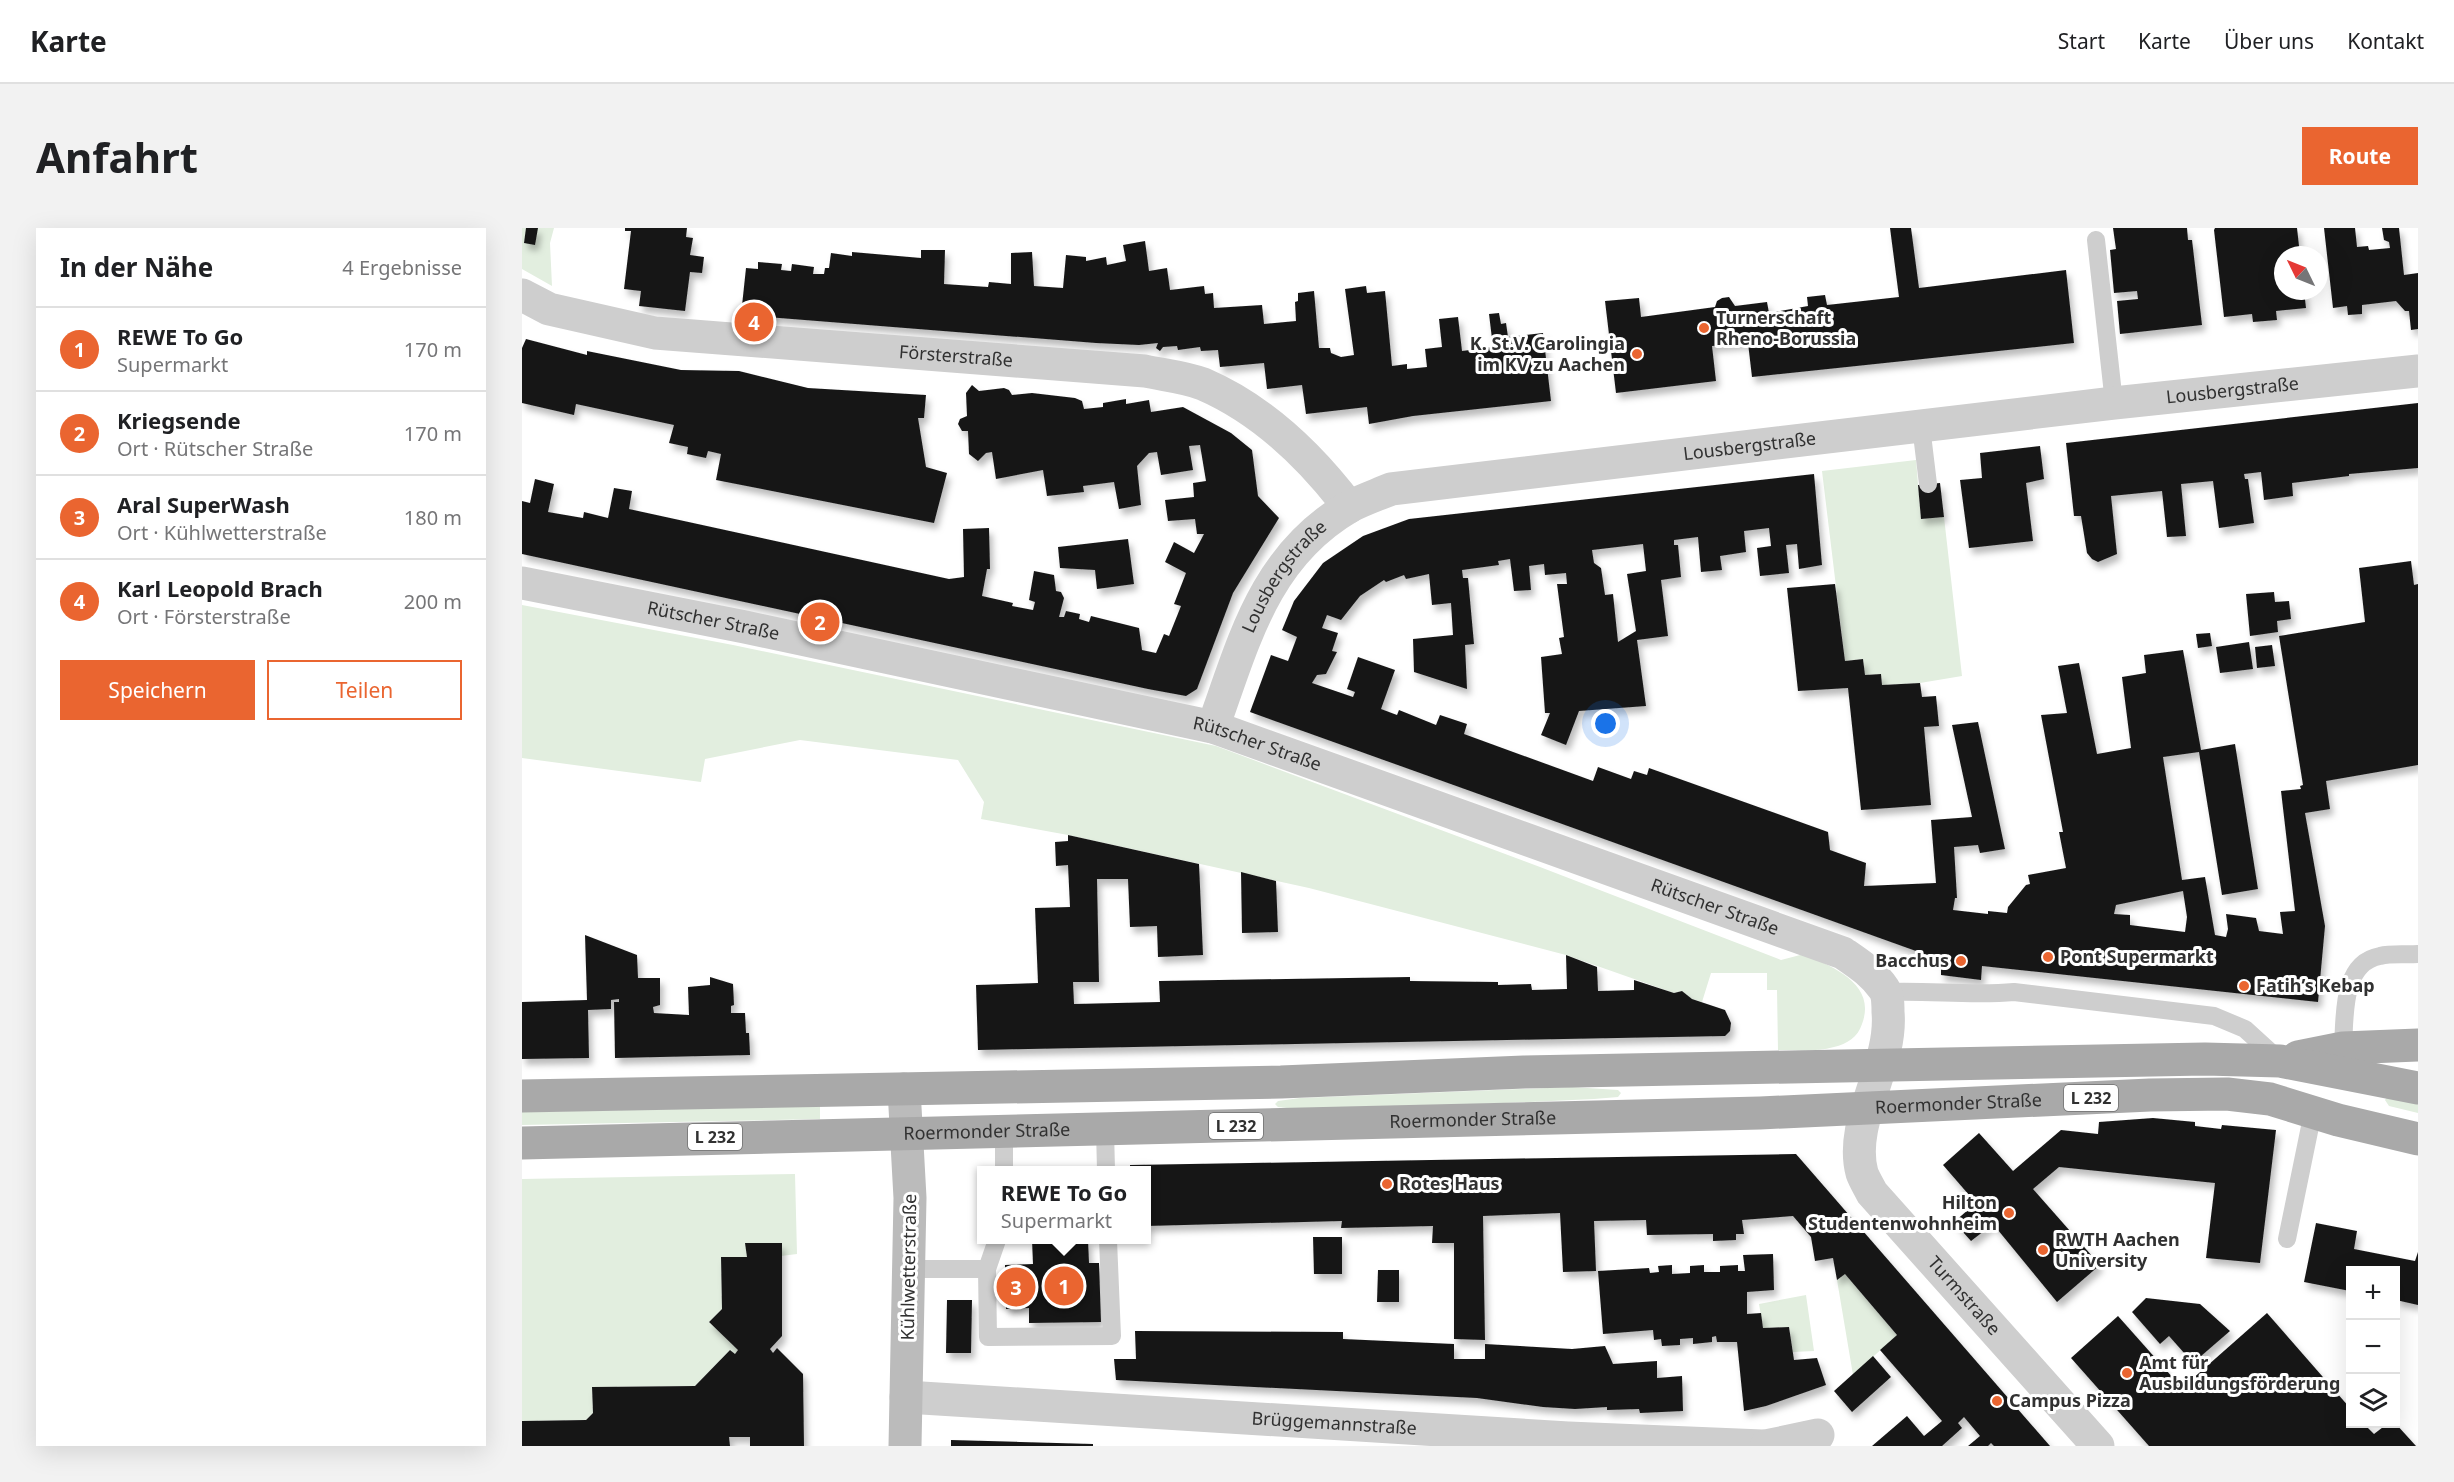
<!DOCTYPE html>
<html lang="de">
<head>
<meta charset="utf-8">
<style>
	body { margin:0; font-family:"Noto Sans",sans-serif; background:#f2f2f2; color:#202124 }
	.controls { position:absolute; right:18px; bottom:18px; display:grid; overflow:hidden; border-radius:0px; box-shadow:0 6px 24px #0002 }
	.controls button { width:54px; height:54px; display:grid; place-items:center; padding:0; border:0; border-bottom:2px solid #e0e0e0; background:#fff; color:#202124; font:30px sans-serif }
	.compass { position:absolute; left:1752px; top:18px; width:54px; height:54px; border-radius:50%; background:#fff; box-shadow:0 6px 24px #0002; rotate:313deg }
	.you { position:absolute; left:1084px; top:496px; width:21px; height:21px; margin:-15px; border:4px solid #fff; border-radius:50%; background:#1a73e8; box-shadow:0 0 0 9px #1a73e833 }
	.badge { display:grid; place-items:center; width:39px; height:39px; border-radius:50%; background:#ea6530; color:#fff; font-size:20px; font-weight:700 }
	.pin { position:absolute; translate:-50% -50%; border:3px solid #fff; box-shadow:0 2px 6px #0006 }
	.popup { position:absolute; left:455px; top:938px; width:174px; height:78px; box-sizing:border-box; display:grid; place-content:center; border-radius:0px; background:#fff; filter:drop-shadow(0 2px 4px #0005); font-size:20px; white-space:nowrap; color:#757577 }
	.popup b { font-size:22px; color:#202124 }
	.popup::after { content:''; position:absolute; left:50%; top:100%; margin-left:-12px; border:12px solid transparent; border-top-color:#fff }
	.list { margin:0; padding:0; list-style:none }
	h2 { display:flex; justify-content:space-between; align-items:center; height:78px; margin:0; padding:0 24px; font-size:26px }
	h2 small { font-size:20px; font-weight:400; color:#757577 }
	.list li { display:grid; grid-template-columns:39px 1fr auto; gap:18px; align-items:center; box-sizing:border-box; height:84px; padding:0 24px; border-top:2px solid #e0e0e0 }
	.list b { display:block; font-size:22px; white-space:nowrap }
	.list p { margin:0; font-size:20px; white-space:nowrap; color:#757577 }
	.list em { font-size:20px; font-style:normal; color:#757577 }
	.actions { display:flex; gap:12px; padding:18px 24px }
	.actions a { flex:1; padding:14px 0; border:2px solid #ea6530; border-radius:0px; text-align:center; font-size:21px; color:#ea6530 }
	.actions .main { background:#ea6530; color:#fff }
	.icon { flex:none; width:33px; height:33px; fill:none; stroke:currentColor; stroke-width:2; stroke-linecap:round; stroke-linejoin:round }
	.map { position:relative; flex:none; width:1896px; height:1218px; overflow:hidden; border-radius:0px }
	header { display:flex; align-items:center; gap:36px; box-sizing:border-box; height:84px; padding:0 30px; background:#fff; border-bottom:2px solid #e0e0e0 }
	header strong { font-size:28px }
	nav { display:flex; gap:33px; margin-inline-start:auto; font-size:21px }
	.intro { display:flex; align-items:center; justify-content:space-between; box-sizing:border-box; height:144px; padding:0 36px }
	h1 { margin:0; font-size:42px }
	.button { padding:15px 27px; border-radius:0px; background:#ea6530; color:#fff; font-size:21px; font-weight:700 }
	main { display:flex; gap:36px; padding:0 36px }
	aside { flex:1; background:#fff; border-radius:0px; box-shadow:0 6px 24px #0002 }
	.map>svg:first-child { display:block }
</style>
</head>
<body>
<header>
<strong>Karte</strong>
<nav><a>Start</a><a>Karte</a><a>Über uns</a><a>Kontakt</a></nav>
</header>
<div class="intro"><h1>Anfahrt</h1><a class="button">Route</a></div>
<main>
<aside>
<h2>In der Nähe<small>4 Ergebnisse</small></h2>
<ul class="list">
<li><span class="badge">1</span><div><b>REWE To Go</b><p>Supermarkt</p></div><em>170 m</em></li>
<li><span class="badge">2</span><div><b>Kriegsende</b><p>Ort · Rütscher Straße</p></div><em>170 m</em></li>
<li><span class="badge">3</span><div><b>Aral SuperWash</b><p>Ort · Kühlwetterstraße</p></div><em>180 m</em></li>
<li><span class="badge">4</span><div><b>Karl Leopold Brach</b><p>Ort · Försterstraße</p></div><em>200 m</em></li>
</ul>
<div class="actions"><a class="main">Speichern</a><a>Teilen</a></div>
</aside>
<div class="map">
<svg width="1896" height="1218" viewBox="0 0 1896 1218">
	<defs>
		<filter id="shadow"><feDropShadow dx="3.5" dy="6" stdDeviation="3" flood-color="#0004"/></filter>
	</defs>
	<rect width="100%" height="100%" fill="#fff"/>
	<path fill="#e2eedf" d="M0 0H32L28 15 30 58 0 41Z
		M1394 232 1399 291 1422 289 1440 448 1398 455 1360 457 1359 446 1343 447 1341 431 1323 433 1300 243Z
		M0 377 211 417 694 518 1018 639 1259 732 1282 726C1311 739 1355 756 1340 796 1336 809 1325 816 1312 819 1295 824 1274 822 1256 822L1255 762H1245V745H1189L1180 774 1170 771 1160 763 1152 765 1044 727 787 660 546 607 459 591 462 574 436 532 278 512 183 531 179 554 0 530Z
		M1050 859 1096 862 1099 865 1096 869 1072 871 848 881 783 882 756 879 753 876 756 873 778 870Z
		M1865 869 1896 876V885L1867 878 1863 872Z
		M298 878V891L0 897V884Z
		M273 946 275 1026 259 1028V1015H224L225 1029H199L200 1081 187 1094 216 1122 213 1126 208 1122 173 1158 70 1159 71 1185 64 1192 0 1193V951Z
		M1323 1046 1375 1107 1331 1147 1315 1052Z
		M1284 1067 1292 1123 1271 1124 1267 1099 1241 1100 1237 1076Z"/>
	<path fill="#181818" fill-rule="evenodd" filter="url(#shadow)" d="M4 0H16L13 17 2 15Z
		M103 0H165L164 9 171 10 168 27 182 29 180 45 168 44 163 83 117 78 119 63 102 61 109 3H103Z
		M1368 0H1389L1397 60 1544 42 1552 115 1230 149 1226 115 1190 118 1194 153 1094 165 1083 73 1117 70 1119 89 1193 79 1195 73 1200 70 1207 69 1213 78 1245 74 1247 85 1286 78 1285 69 1303 67 1305 77 1377 69Z
		M1591 0H1665L1666 12H1670L1680 97 1598 106 1595 73 1616 71 1615 63 1592 65 1588 22 1594 21Z
		M1693 0H1775L1778 27H1761V63H1782L1784 80 1754 83 1755 92 1731 94 1730 86 1702 89 1692 2Z
		M1802 0H1833L1835 19 1846 18 1847 22 1868 20 1867 14 1862 12 1860 0H1877L1882 47 1896 45V101L1889 102 1887 83H1883L1874 73 1840 77V86L1826 87 1825 78 1811 80Z
		M623 13 627 43 645 40 648 62 682 58 683 66 691 65 692 80 740 77 742 96 774 93 773 74 776 73V65L792 63 797 120H808L809 125 819 129 832 127 823 61 844 58 845 65 863 63 870 138 885 136V141L905 139 903 121 920 119 917 91 936 89 940 123 971 119 967 86 977 85 979 96 984 95 986 109 1021 105 1029 173 891 188 847 196 845 179 784 186 780 157 745 161 742 135 698 139 696 122 679 123 678 119 656 122 655 118 641 119 638 123 634 120 636 115 617 117 574 115 219 87 224 40 236 41V34L260 36 259 42 269 43 270 36 292 39 291 46H302L303 40H307L309 25 330 28V24L399 30V22H423L422 56 466 59 467 54 489 56V25L510 24 512 58 541 60 544 27 564 29V33L584 29 585 37 604 33 601 17Z
		M4 111 65 127V123L159 142 217 143 286 160 404 167 402 190H396L404 239 425 245 412 295 194 252 199 226 186 223 184 230 165 226 166 219 147 215 152 197 54 176 52 187 0 175V120Z
		M450 157 457 163 482 160 487 162 490 167 510 165 553 170 560 173 562 181 581 179V175L604 171V176L627 172 629 184 661 179 709 205 730 222 736 268 757 290 711 365 675 461 664 468 626 461 0 326V273L8 275 13 251 32 256 26 284 61 290 62 284 86 290 92 260 110 263 107 281 427 351 442 349 441 301 467 300 468 341H465L460 368 491 375 490 378 511 382 513 374 507 372 512 343 532 347 534 363 539 364 542 370 537 389H542L544 383 558 386 557 391 567 394 569 388 617 400 620 422 634 425 642 406 647 408 659 378 652 376 664 345 643 334 652 314 672 325 682 306H675L673 291 646 293 643 272 672 269 671 255 684 253 678 217 667 218 671 242 639 247 635 224 627 225 615 238 619 277 597 281 592 254 561 258 562 264 525 268 521 242 474 251 470 224 464 225 456 233 447 226 446 203H440L436 196 438 191 445 188 444 165Z
		M1896 175V240L1827 246V248L1770 255 1771 268 1742 272 1739 244 1722 246 1723 251H1726L1732 295 1697 300 1691 253 1659 256 1664 308 1645 309 1640 263 1589 268 1595 326 1576 334 1570 331 1565 325 1559 288H1552L1544 215Z
		M1518 218 1522 251 1504 255 1511 313 1447 320 1438 252 1460 250 1458 225Z
		M1292 246 1300 337 1277 341 1275 316 1264 317 1267 345 1238 348 1235 320 1249 318 1247 300 1222 303 1224 324 1198 328 1200 342 1179 344 1176 309 1152 312V317H1156L1159 349 1139 352 1146 408 1115 412 1124 478 1057 483 1044 517 1019 507 1028 485H1023L1019 429 1040 426 1037 410 1042 409 1035 356H1045L1044 345 1023 347 1022 336 1007 338 1009 362 992 363 988 331 976 333 977 337 940 342 941 350H946L952 416 943 417 945 461 892 444 891 411 931 407 929 375 910 377 907 346 884 351 882 347 864 354 862 352 838 368 819 392 805 387 800 400 816 405 810 423 815 424 804 446 795 447 790 455 831 469 833 464 825 461 836 429 873 442 859 481 875 487 877 482 914 497 918 487 945 496 942 506 1071 553 1076 539 1109 551 1112 543 1125 547 1127 540 1306 604 1308 622 1344 635 1342 658 1414 655 1409 592 1450 589 1430 497 1456 494 1483 621 1458 625 1456 617 1432 619 1435 670H1433L1431 682 1466 686V683L1485 685 1486 679 1504 657 1508 656 1506 647 1544 640 1537 604H1541L1519 487 1545 485 1536 438 1557 435 1575 526 1609 520 1600 449 1624 445 1622 427 1661 422 1679 522 1713 516 1736 661 1700 667 1677 524 1641 529 1660 652 1683 649 1693 707 1704 709 1706 701 1704 686 1734 690 1737 703 1761 706 1758 684 1773 683 1759 563 1779 561 1778 558 1781 557 1757 408 1843 394 1837 340 1889 333 1892 357 1896 356V537L1804 553 1808 581 1783 585 1803 698 1796 774 1460 738 1459 752 1419 747V732L728 484 749 427 766 433 775 409 760 402 772 373 801 335 841 308 887 291ZM1121 316 1124 343 1105 346 1114 403 1096 414 1091 366 1083 367 1079 340 1072 335 1070 322ZM1661 663 1665 689 1663 704 1608 697V687L1592 686 1594 677Z
		M1418 255 1422 289 1399 291 1396 257Z
		M606 311 612 356 575 361 573 342 538 340 536 319Z
		M1313 356 1323 433 1341 431 1343 447 1359 446 1360 457 1398 455 1400 469 1414 468 1417 498 1402 499 1409 577 1339 582 1326 460 1276 463 1265 360Z
		M1752 364 1753 374 1767 373 1769 391 1755 393 1756 404 1728 408 1724 366Z
		M1688 405 1690 418 1676 420 1674 406Z
		M1727 414 1731 441 1698 445 1694 419Z
		M1750 417 1753 438 1735 440 1733 419Z
		M546 607 677 636 681 727 636 729 635 698 608 699 606 651H575L577 754H551L552 776 638 774 637 753 888 749V753L976 754V757L1009 756 1010 762 1045 761 1044 727 1075 739 1076 763 1112 762V752L1152 765 1160 763 1170 771 1203 782 1209 795 1208 803 1203 808 456 822 454 757 516 755 513 680 548 679 546 637 534 638 533 614 546 613Z
		M719 644 754 653 756 704 720 705Z
		M63 707 115 727 116 750H138V777L131 779 132 785 167 787 166 759 188 757V749L211 756 212 777 209 778V785H223L224 805H227L228 827 93 830 92 774H97V771L89 772V781L66 782 67 830 0 831V774L65 772Z
		M1631 890 1673 894V898L1699 901 1700 897 1754 902 1738 1035 1684 1030 1693 955 1537 939 1511 961 1578 1037 1535 1074 1471 996 1449 1013 1432 994 1454 975 1421 937 1457 905 1491 943 1539 902 1576 906 1577 894Z
		M1274 926 1528 1218H1472L1469 1215 1466 1218H1446L1458 1208 1442 1189 1436 1195 1440 1200 1420 1218H1350L1385 1188 1402 1208 1420 1193 1358 1122 1375 1107 1323 1046 1315 1052 1311 1030 1293 1033 1289 1009 1271 988 1220 992 1222 1006H1214V1012L1191 1013V1006L1125 1007 1124 992 1072 993 1074 1043 1041 1044 1038 985 961 988 963 1112 932 1111V1015H910L911 998 819 1000 820 993 624 998V942H608V937Z
		M1794 995 1835 1003 1832 1021 1893 1033 1896 1024V1077L1874 1072V1042H1828V1063L1782 1054Z
		M791 1009H820V1046H792Z
		M510 1012H566L567 1035H577L579 1094 507 1095V1080L484 1081 483 1037 511 1036Z
		M223 1015H260V1108L248 1121 251 1125 255 1120 281 1146 282 1218H228V1209H207L208 1218H0V1193L64 1192 71 1185 70 1159 173 1158 208 1122 213 1126 216 1122 187 1094 200 1081 199 1029H225Z
		M1251 1026 1252 1062 1225 1064V1086L1239 1085 1241 1100 1267 1099 1272 1132 1295 1130 1304 1157 1244 1178 1222 1183 1215 1114H1195L1194 1108 1190 1109V1114L1171 1116V1110L1158 1111V1117L1140 1118 1139 1111 1132 1112 1131 1102 1081 1106 1076 1043 1127 1040 1128 1045 1137 1044 1136 1038 1150 1037V1046L1168 1045V1038L1182 1037V1044H1198V1038L1216 1037V1043H1223L1221 1027Z
		M856 1042H877V1074H855Z
		M1624 1070 1678 1076 1708 1103 1671 1135 1647 1108 1638 1116 1610 1084Z
		M425 1072H450L449 1125H424Z
		M1745 1085 1828 1180V1196H1842L1852 1206 1865 1196H1874L1894 1218H1627L1549 1130 1596 1088 1660 1160Z
		M613 1103 821 1104V1111L932 1116V1131H963V1116L1050 1121 1083 1118 1091 1136 1135 1133V1150L1160 1148 1161 1183 1118 1185 1117 1181 1085 1182V1179L1053 1181 1021 1179 955 1170 594 1152 592 1131H614Z
		M1351 1128 1369 1149 1330 1184 1312 1163Z
		M429 1212 571 1216V1218H429Z"/>
	<g fill="none" stroke-linecap="round" stroke-linejoin="round">
		<path stroke="#cecece" stroke-width="18" d="M1574 12 1592 175
			M1399 198 1406 256
			M1364 764C1407 762 1449 768 1492 764L1692 788 1723 801 1757 832
			M1821 820C1823 789 1819 735 1858 728 1870 725 1884 727 1896 726
			M583 902 584 942
			M482 904V942
			M1765 1011 1791 884
			M387 1041H465L475 1012
			M465 1041 466 1109 590 1108 586 1012"/>
		<g stroke="#cecece" stroke-width="33">
			<path id="s1" d="M0 67 27 81 133 105 623 143C641 147 663 149 681 156 739 181 789 229 827 279"/>
			<path id="s2" d="M0 355 223 399 691 499 1321 725C1337 736 1351 745 1362 761 1366 767 1366 777 1366 784 1371 838 1326 893 1340 945 1342 951 1347 959 1350 965L1576 1218"/>
			<path id="s3" d="M691 499C722 413 742 329 827 279 840 272 855 267 869 261L1592 175 1896 143"/>
			<path id="s4" d="M384 1169 1046 1210 1240 1218"/>
			<path d="M1244 1218 1296 1207"/>
		</g>
		<path stroke="#bbb" stroke-width="33" d="M382 861 388 970 383 1218"/>
		<g stroke="#a9a9a9" stroke-width="33">
			<path d="M1776 829 1821 820 1896 817"/>
			<path d="M0 868 759 854 1002 844 1683 831 1758 833 1896 860"/>
			<path id="s5" d="M0 915 1238 885 1628 867 1705 866 1748 871 1816 892 1896 911"/>
		</g>
	</g>
	<g fill="#ea6530" stroke="#fff" stroke-width="2">
		<circle cx="1182" cy="100" r="6"/>
		<circle cx="1115" cy="126" r="6"/>
		<circle cx="1526" cy="729" r="6"/>
		<circle cx="1439" cy="733" r="6"/>
		<circle cx="1722" cy="758" r="6"/>
		<circle cx="865" cy="956" r="6"/>
		<circle cx="1487" cy="985" r="6"/>
		<circle cx="1521" cy="1022" r="6"/>
		<circle cx="1605" cy="1145" r="6"/>
		<circle cx="1475" cy="1173" r="6"/>
	</g>
	<g text-anchor="middle" stroke-width="6" stroke-linejoin="round" paint-order="stroke">
		<g fill="#fff" stroke="#6f6f6f" stroke-width="1.5">
			<rect x="1542" y="857" width="54" height="26" rx="4.5"/>
			<rect x="687" y="885" width="54" height="26" rx="4.5"/>
			<rect x="166" y="896" width="54" height="26" rx="4.5"/>
		</g>
		<g font-size="16" font-weight="bold" fill="#313131">
			<text x="1569" y="876">L 232</text>
			<text x="714" y="904">L 232</text>
			<text x="193" y="915">L 232</text>
		</g>
		<g font-size="18" font-weight="bold" fill="#313131" stroke="#fff" text-anchor="start">
			<text x="1194" y="96">Turnerschaft<tspan x="1194" dy="21">Rheno-Borussia</tspan></text>
			<text x="1103" y="122" text-anchor="end">K. St.V. Carolingia<tspan x="1103" dy="21">im KV zu Aachen</tspan></text>
			<text x="1538" y="735">Pont Supermarkt</text>
			<text x="1427" y="739" text-anchor="end">Bacchus</text>
			<text x="1734" y="764">Fatih’s Kebap</text>
			<text x="877" y="962">Rotes Haus</text>
			<text x="1475" y="981" text-anchor="end">Hilton<tspan x="1475" dy="21">Studentenwohnheim</tspan></text>
			<text x="1533" y="1018">RWTH Aachen<tspan x="1533" dy="21">University</tspan></text>
			<text x="1617" y="1141">Amt für<tspan x="1617" dy="21">Ausbildungsförderung</tspan></text>
			<text x="1487" y="1179">Campus Pizza</text>
		</g>
		<g font-size="18" fill="#313131" stroke="#fff">
			<text dy="6" stroke="none"><textPath href="#s1" startOffset="441">Försterstraße</textPath></text>
			<text dy="6" stroke="none"><textPath href="#s3" startOffset="1158">Lousbergstraße</textPath></text>
			<text dy="6" stroke="none"><textPath href="#s3" startOffset="672">Lousbergstraße</textPath></text>
			<text dy="6" stroke="none"><textPath href="#s3" startOffset="168">Lousbergstraße</textPath></text>
			<text dy="6" stroke="none"><textPath href="#s2" startOffset="195">Rütscher Straße</textPath></text>
			<text dy="6" stroke="none"><textPath href="#s2" startOffset="753">Rütscher Straße</textPath></text>
			<text dy="6" stroke="none"><textPath href="#s2" startOffset="1239">Rütscher Straße</textPath></text>
			<text dy="6" stroke="none"><textPath href="#s5" startOffset="1437">Roermonder Straße</textPath></text>
			<text dy="6" stroke="none"><textPath href="#s5" startOffset="951">Roermonder Straße</textPath></text>
			<text dy="6" stroke="none"><textPath href="#s5" startOffset="465">Roermonder Straße</textPath></text>
			<text transform="translate(387 1039) rotate(-89)" y="6">Kühlwetterstraße</text>
			<text dy="6" stroke="none"><textPath href="#s2" startOffset="1779">Turmstraße</textPath></text>
			<text dy="6" stroke="none"><textPath href="#s4" startOffset="429">Brüggemannstraße</textPath></text>
		</g>
	</g>
</svg>
<div class="controls">
<button>+</button>
<button>−</button>
<button><svg class="icon" aria-label="layers" viewBox="0 0 24 24"><path d="M12 4l9 5-9 5-9-5zM3 14l9 5 9-5"/></svg></button>
</div>
<svg class="compass" viewBox="-18 -18 36 36"><path d="M0-13l5 13h-10z" fill="#e53935"/><path d="M0 13l5-13h-10z" fill="#757577"/></svg>
<div class="you"></div>
<div class="pin badge" style="left:542px;top:1058px">1</div>
<div class="popup"><b>REWE To Go</b>Supermarkt</div>
<div class="pin badge" style="left:298px;top:394px">2</div>
<div class="pin badge" style="left:494px;top:1059px">3</div>
<div class="pin badge" style="left:232px;top:94px">4</div>
</div>
</main>
</body>
</html>
